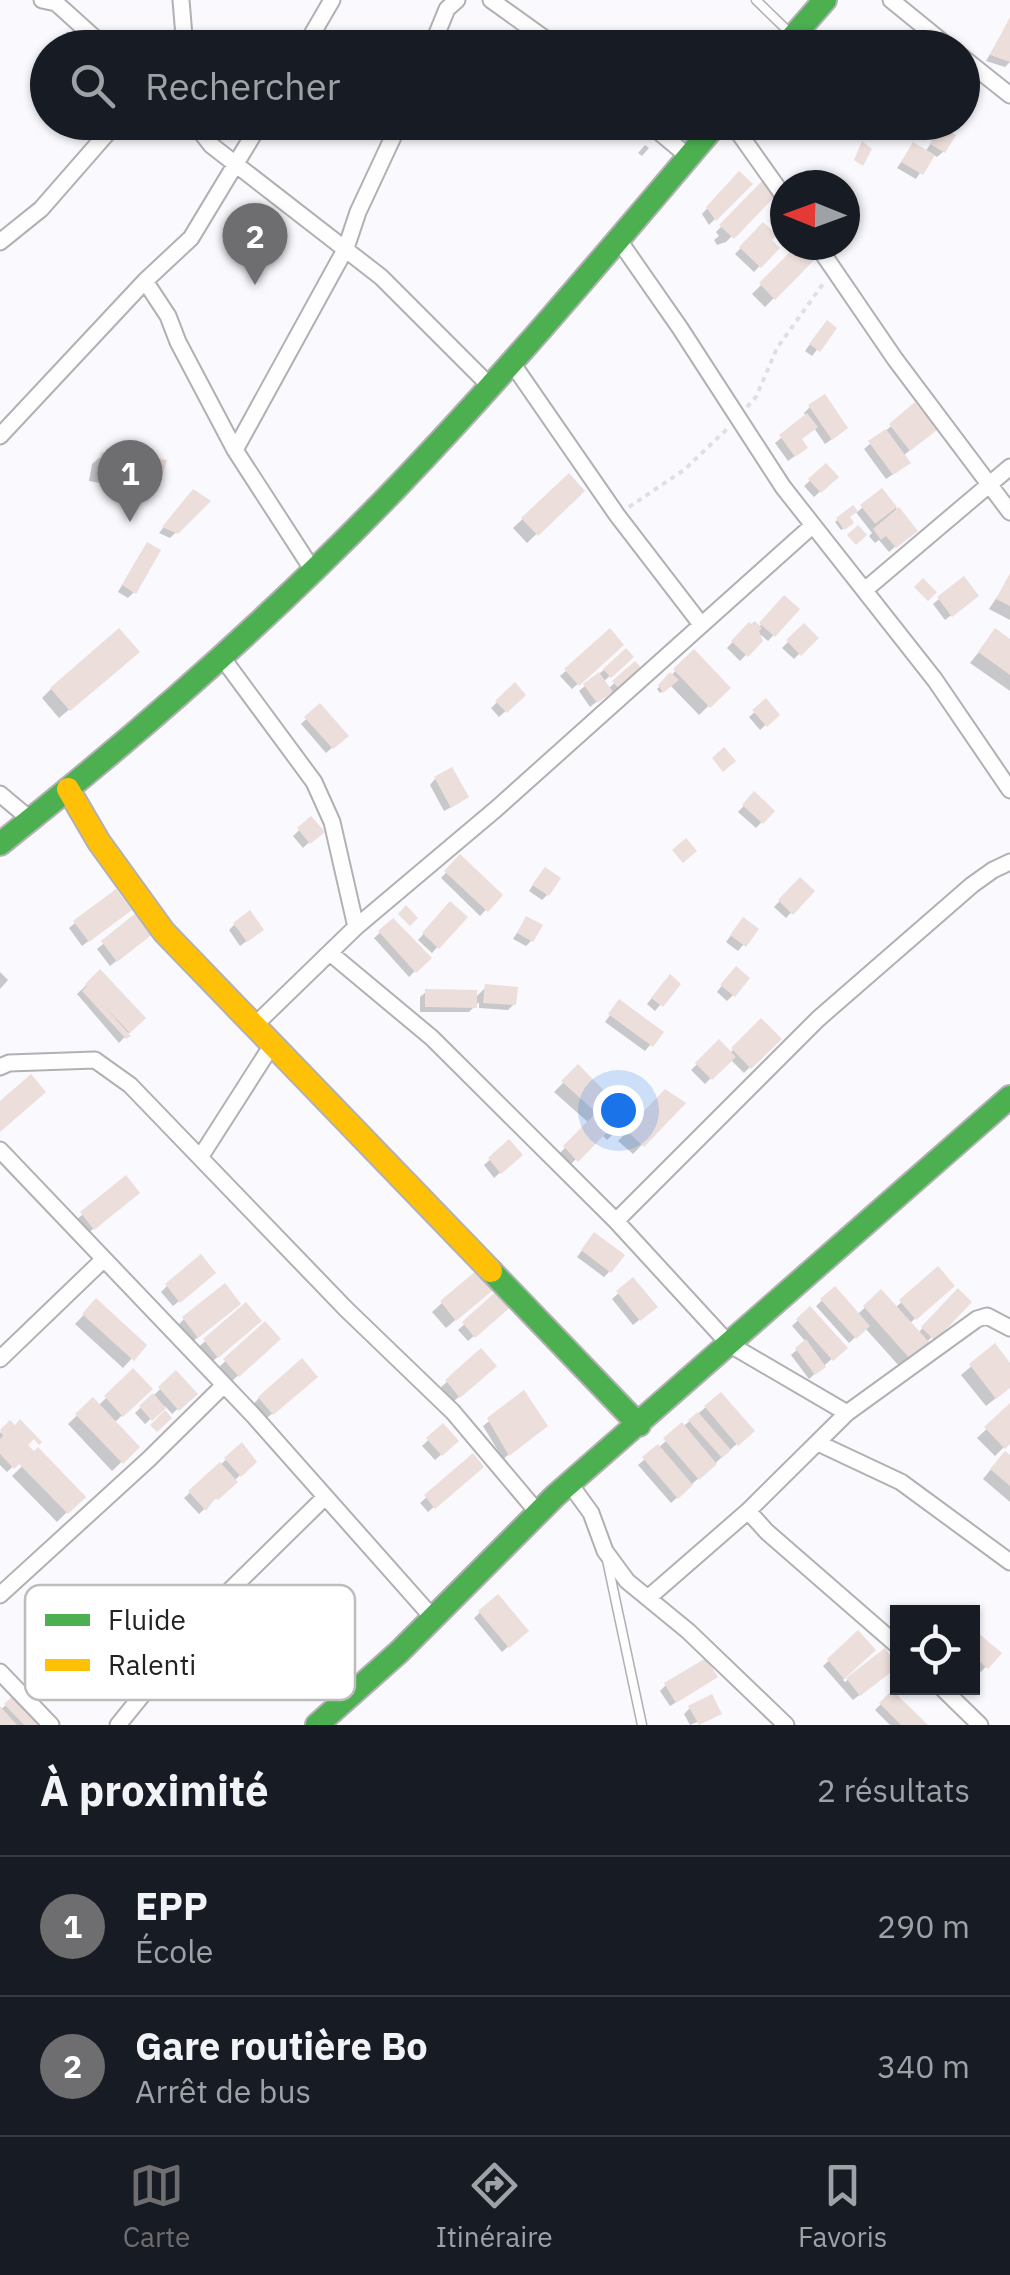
<!DOCTYPE html>
<html lang="fr">
<head>
<meta charset="utf-8">
<style>
	body { margin:0; font-family:"IBM Plex Sans",sans-serif; background:#20242c; color:#f1f3f6 }
	.controls { position:absolute; right:30px; bottom:30px; display:grid; overflow:hidden; border-radius:0px; box-shadow:0 2px 8px #0004 }
	.controls button { width:90px; height:90px; display:grid; place-items:center; padding:0; border:0; border-bottom:2px solid #363941; background:#171b24; color:#f1f3f6; font:50px sans-serif }
	.compass { position:absolute; left:770px; top:170px; width:90px; height:90px; border-radius:50%; background:#171b24; box-shadow:0 2px 8px #0004; rotate:271deg }
	.you { position:absolute; left:618px; top:1110px; width:35px; height:35px; margin:-25px; border:8px solid #fff; border-radius:50%; background:#1a73e8; box-shadow:0 0 0 15px #1a73e833 }
	.badge { display:grid; place-items:center; width:65px; height:65px; border-radius:50%; background:#6e6d70; color:#fff; font-size:32px; font-weight:700 }
	.pin { position:absolute; translate:-50% -82px; filter:drop-shadow(0 2px 5px #0008) }
	.pin::after { content:''; position:absolute; top:52px; width:35px; height:30px; background:inherit; clip-path:polygon(0 0,100% 0,50% 100%) }
	.list { margin:0; padding:0; list-style:none }
	h2 { display:flex; justify-content:space-between; align-items:center; height:130px; margin:0; padding:0 40px; font-size:42px }
	h2 small { font-size:32px; font-weight:400; color:#9ea1a6 }
	.list li { display:grid; grid-template-columns:65px 1fr auto; gap:30px; align-items:center; box-sizing:border-box; height:140px; padding:0 40px; border-top:2px solid #363941 }
	.list b { display:block; font-size:38px; white-space:nowrap }
	.list p { margin:0; font-size:32px; white-space:nowrap; color:#9ea1a6 }
	.list em { font-size:32px; font-style:normal; color:#9ea1a6 }
	.icon { flex:none; width:55px; height:55px; fill:none; stroke:currentColor; stroke-width:2; stroke-linecap:round; stroke-linejoin:round }
	.map { position:relative; flex:none; width:1010px; height:1725px; overflow:hidden }
	.search { position:absolute; background:#171b24; box-shadow:0 2px 8px #0004; left:30px; right:30px; top:30px; height:110px; display:flex; align-items:center; gap:25px; box-sizing:border-box; padding:0 35px; border-radius:55px; color:#9ea1a6; font-size:38px }
	.sheet { height:410px; background:#171b24 }
	nav { display:flex; justify-content:space-around; align-items:center; box-sizing:border-box; height:140px; border-top:2px solid #363941; background:#171b24; font-size:28px; color:#9ea1a6 }
	nav a { display:grid; justify-items:center; gap:5px }
	nav .on { color:#6e6d70 }
	.map>svg:first-child { display:block }
</style>
</head>
<body>
<div class="map">
<svg width="1010" height="1725" viewBox="0 0 1010 1725">
	<rect width="100%" height="100%" fill="#faf9fd"/>
	<path fill="#0003" d="M1009 22 1010 62 1005 67 986 61Z
		M962 113 967 116 958 130 948 124 962 122Z
		M941 129 943 152 937 157 932 154 916 179 897 168 913 145 925 152Z
		M645 145 649 148 642 156 638 153Z
		M739 174 749 184 709 225 702 214Z
		M764 183 774 193 726 242 717 245 714 240 719 236 716 232Z
		M763 225 768 240 777 248 754 272 735 254Z
		M785 225V238L783 239 777 230Z
		M801 245H806L816 255 765 307 752 294Z
		M834 328 812 356 805 351 821 329Z
		M915 406 928 435 903 456 902 468 886 479 864 449Z
		M810 407 839 434 825 444 814 428 799 440V453L788 461 775 443 807 417 804 413Z
		M102 455 158 483 148 492 89 481 92 464Z
		M826 466 836 477 814 497 804 486Z
		M568 476 582 491 527 543 513 528Z
		M882 491 914 530 889 552 879 540 875 543 869 536 872 533 855 511 847 517 851 523 841 530 835 522 853 508 856 513Z
		M187 498 207 502 170 538 159 533Z
		M142 551 134 592 128 598 118 592Z
		M1009 579H1010V620L989 609Z
		M784 598 797 609 768 641 761 635 757 639 759 641 740 661 727 648 749 625 758 628Z
		M939 599 970 601 945 620 933 604Z
		M804 626 815 638 794 659 782 648Z
		M610 632 621 645 572 689 560 676Z
		M995 632 1010 642V691L970 663Z
		M626 651 631 657 603 682 608 689 635 664 640 671 614 694 610 691 590 707 579 691Z
		M694 653 727 688 699 715 670 685 660 693 657 689Z
		M127 661 59 718 42 698 51 689Z
		M515 685 523 695 499 717 491 708Z
		M766 702 777 714 760 730 749 717Z
		M319 707 345 736 326 753 301 724Z
		M435 779 460 802 444 811 430 785Z
		M754 795 772 811 756 828 738 812Z
		M311 819 321 831 303 848 293 836Z
		M460 858 500 895 480 916 441 878Z
		M539 876 547 895 542 900 529 891Z
		M800 880 811 891 786 918 774 907Z
		M450 905 464 917 432 953 418 940Z
		M123 915 82 946 69 928 75 923Z
		M137 916 145 939 110 966 97 949Z
		M526 919 531 941 526 946 513 939Z
		M393 921 428 958 409 977 374 938Z
		M235 924 255 935 240 946 229 930Z
		M738 926 756 930 738 951 726 942Z
		M0 972 8 980 0 989Z
		M100 972 143 1018 119 1043 77 994Z
		M730 975 733 995 727 1001 717 992Z
		M664 983 678 984 655 1011 647 1004Z
		M486 987 514 1004 508 1010 479 1008V1002L469 1012H420V997L426 992 475 998Z
		M618 1004 661 1032 645 1051 605 1022Z
		M761 1022 778 1039 744 1073 730 1059 705 1084 691 1070 719 1043 729 1054Z
		M578 1068 629 1119 607 1140 601 1134 570 1165 559 1154 589 1123 554 1092Z
		M666 1092 682 1103 633 1154 618 1141Z
		M509 1143 520 1155 494 1178 484 1165Z
		M126 1179 131 1198 87 1234 76 1220Z
		M589 1241 609 1272 604 1277 577 1257Z
		M938 1269 952 1285 909 1324 918 1333 958 1292 969 1302 900 1367 865 1328 849 1343 816 1306 835 1289 857 1315 881 1292 895 1308Z
		M207 1278 173 1306 161 1292 167 1286Z
		M633 1280 649 1312 633 1325 612 1299Z
		M501 1291 512 1303 468 1341 458 1330Z
		M486 1294 446 1328 432 1312 442 1303Z
		M96 1302 144 1345 123 1368 75 1324Z
		M246 1306 250 1330 208 1365 195 1350Z
		M810 1309 844 1348 809 1379 791 1355 806 1342 792 1326Z
		M229 1313 188 1345 175 1328 184 1319Z
		M265 1325 278 1339 232 1381 219 1367Z
		M994 1347 1010 1367V1387L986 1406 961 1375Z
		M481 1352 494 1366 453 1402 441 1387Z
		M133 1371 150 1389 114 1423 137 1447 112 1471 68 1424 93 1400 98 1406Z
		M176 1374 194 1394 172 1414 165 1406 145 1424 135 1413Z
		M305 1386 262 1422 250 1408 259 1398Z
		M523 1394 539 1431 503 1459 483 1426Z
		M720 1395 751 1431 671 1503 638 1465Z
		M1010 1407V1441L995 1456 977 1438Z
		M10 1424 30 1450 7 1472 0 1465V1433Z
		M443 1426 456 1441 435 1460 422 1446Z
		M242 1445 254 1462 199 1514 184 1498Z
		M38 1451 82 1497 57 1522 12 1476Z
		M473 1457 475 1472 428 1512 420 1503Z
		M1010 1458V1502L983 1479 996 1463Z
		M497 1597 525 1631 502 1652 474 1618Z
		M972 1631 998 1653 981 1672 972 1665Z
		M858 1634 872 1650 843 1680 845 1682 884 1651 890 1671 853 1700 823 1666Z
		M709 1682 670 1706 660 1691 666 1685Z
		M892 1693 924 1725H890L875 1710Z
		M12 1700 35 1725H0V1710Z
		M690 1708 716 1714 690 1725 684 1714Z"/>
	<path fill="#ebdedb" d="M1010 17V62L990 55Z
		M940 126 956 135 945 153 930 144Z
		M862 141 872 149 863 166 854 160Z
		M913 142 935 155 923 175 901 162Z
		M739 171 753 184 716 221 706 207Z
		M764 179 778 193 734 239 719 225Z
		M763 222 777 235 772 240 780 248 761 268 739 247Z
		M797 245H809L819 255 775 300 759 283Z
		M827 320 837 328 820 352 809 344Z
		M825 394 848 428 832 440 808 405Z
		M915 402 937 430 910 451 889 424Z
		M807 413 818 427 802 439 808 448 795 457 779 435Z
		M886 429 911 463 893 475 868 441Z
		M101 452 167 460 160 484 97 472Z
		M826 463 839 477 821 493 808 479Z
		M569 473 585 491 538 536 521 518Z
		M882 488 897 507 875 524 860 505Z
		M193 489 211 501 178 534 162 527Z
		M853 505 858 511 850 517 854 523 844 530 836 518Z
		M899 507 918 531 896 548 886 536 881 540 873 529Z
		M858 525 867 535 856 545 847 535Z
		M147 542 161 550 136 594 122 585Z
		M1010 573V606L996 599Z
		M964 576 979 596 952 617 937 597Z
		M923 578 937 592 928 601 914 587Z
		M784 595 800 609 775 637 759 623Z
		M755 621 762 628 759 631 763 641 748 657 731 641 749 622 751 624Z
		M804 623 819 638 801 656 786 640Z
		M119 628 140 652 70 711 50 688Z
		M610 628 624 645 579 686 564 669Z
		M995 628 1010 639V675L978 652Z
		M626 648 634 657 611 678 603 669Z
		M694 649 731 688 710 708 673 669Z
		M635 661 644 671 621 691 612 681Z
		M599 672 613 692 597 703 583 684Z
		M670 672 679 680 663 693 658 685Z
		M515 682 526 695 507 713 495 701Z
		M766 698 780 715 767 727 752 710Z
		M320 703 349 736 333 749 304 717Z
		M724 747 736 761 723 772 712 758Z
		M452 767 469 797 451 808 434 777Z
		M754 791 775 811 763 824 742 805Z
		M311 816 325 832 310 844 297 828Z
		M686 838 697 851 683 863 672 850Z
		M460 854 503 895 488 912 444 871Z
		M545 867 561 878 549 896 532 885Z
		M800 877 815 891 793 915 778 900Z
		M116 889 132 910 89 942 73 921Z
		M450 901 468 917 439 949 422 933Z
		M406 905 418 918 410 926 398 914Z
		M250 910 264 930 247 942 233 923Z
		M137 912 154 933 117 962 101 941Z
		M526 916 543 925 533 942 517 933Z
		M743 917 759 929 746 947 730 935Z
		M393 918 432 958 416 973 378 931Z
		M736 966 750 978 735 997 720 985Z
		M100 969 146 1018 130 1033 102 1004 131 1036 126 1039 82 991 87 986 85 984Z
		M670 974 681 984 663 1007 651 998Z
		M485 984 518 987 516 1005 483 1003Z
		M425 989 477 990V1008L425 1007Z
		M619 999 664 1032 653 1047 608 1014Z
		M761 1018 782 1039 751 1069 731 1048Z
		M719 1039 736 1057 712 1080 695 1063Z
		M578 1064 632 1119 618 1132 561 1081Z
		M31 1074 46 1092 0 1132V1101Z
		M665 1089 686 1103 644 1147 626 1130Z
		M595 1114 610 1129 578 1162 563 1146Z
		M509 1139 523 1155 501 1174 488 1158Z
		M126 1175 140 1193 94 1230 80 1212Z
		M594 1232 625 1255 611 1273 581 1250Z
		M201 1254 216 1273 180 1303 165 1284Z
		M482 1266 499 1285 456 1321 440 1301Z
		M938 1266 955 1286 916 1320 899 1300Z
		M633 1277 658 1307 640 1321 616 1291Z
		M225 1283 241 1304 198 1338 182 1317Z
		M835 1286 870 1326 856 1339 820 1299Z
		M501 1287 515 1303 475 1338 462 1322Z
		M958 1288 972 1302 935 1341 921 1327Z
		M881 1289 930 1343 911 1360 863 1306Z
		M96 1298 147 1345 134 1361 82 1314Z
		M246 1302 262 1321 218 1358 203 1339Z
		M810 1306 848 1348 833 1361 796 1319Z
		M265 1321 281 1339 239 1377 223 1359Z
		M806 1339 826 1367 815 1375 795 1348Z
		M995 1343 1010 1363V1388L996 1399 969 1364Z
		M481 1348 497 1366 460 1398 445 1380Z
		M302 1358 318 1377 273 1415 258 1397Z
		M133 1368 153 1389 123 1417 104 1396Z
		M176 1370 198 1394 179 1411 158 1387Z
		M524 1390 548 1426 509 1456 487 1418Z
		M721 1392 755 1431 738 1446 704 1406Z
		M153 1393 166 1408 152 1421 139 1406Z
		M93 1397 140 1447 123 1464 75 1414Z
		M1010 1403V1444L1005 1449 984 1427Z
		M165 1410 172 1418 157 1432 150 1425Z
		M698 1412 731 1450 722 1458 688 1420Z
		M20 1419 42 1442 39 1445 34 1439 28 1445 34 1451 38 1447 86 1497 68 1514 19 1464 14 1469 0 1454V1439L3 1436 0 1430 10 1420 15 1425Z
		M682 1422 717 1464 699 1480 663 1438Z
		M443 1423 459 1441 442 1456 426 1438Z
		M242 1442 257 1462 241 1477 224 1458Z
		M658 1444 693 1485 678 1499 642 1457Z
		M1005 1451 1010 1455V1486L990 1469Z
		M473 1453 484 1467 435 1509 424 1495Z
		M220 1462 238 1482 218 1500 215 1498 206 1511 188 1491Z
		M498 1594 529 1631 509 1648 478 1611Z
		M972 1628 1002 1653 988 1669 972 1655Z
		M858 1630 876 1650 844 1679 827 1659Z
		M885 1648 898 1667 860 1696 846 1678Z
		M706 1658 718 1677 676 1703 664 1683Z
		M892 1690 928 1725H901L879 1703Z
		M712 1694 722 1714 699 1725 688 1706Z
		M12 1697 38 1725H24L4 1704Z
		M0 1706 17 1725H0Z"/>
	<g fill="none" stroke-linecap="round" stroke-linejoin="round">
		<defs>
			<path id="lane" d="M756 0 790 33
				M607 1560 642 1725"/>
			<path id="street" d="M42 0 56 3 106 48
				M181 0 185 48
				M491 0 558 48
				M891 0 950 48
				M304 48 332 0
				M431 48 447 9 457 0
				M962 57 1010 95
				M193 122 211 145 381 277 490 386
				M647 122 689 157
				M731 122 785 198
				M618 239 680 328 783 487 935 680 1010 790
				M0 242 41 209 117 122
				M817 245 895 359 1010 512
				M145 281 168 316 178 342 235 450 312 569
				M512 363 617 515 700 623
				M0 436 145 281 191 238 261 122
				M235 450 346 248 358 212 400 122
				M866 589 1010 467
				M221 656 314 782 332 822 356 927
				M0 794 31 820
				M330 953 432 1038 616 1221 729 1344 847 1413
				M255 1025 356 927 496 809 812 526
				M0 1067 9 1063 95 1060 130 1085 346 1309 453 1412 539 1514
				M0 1150 253 1415 433 1618
				M201 1156 272 1045
				M616 1221 818 1019 972 885 993 870 1010 862
				M0 1359 104 1259
				M818 1443 901 1482 1010 1562
				M570 1484 591 1513 605 1551 627 1581 688 1631 786 1725
				M748 1511 767 1532 898 1646
				M0 1595 149 1459 224 1385
				M648 1598 748 1511 847 1413 977 1319 987 1316 1010 1328
				M0 1672 51 1725
				M942 1688 980 1725
				M118 1725 216 1604 324 1498"/>
			<path id="fast" d="M783 48 825 0
				M0 844C140 733 275 614 399 485 510 369 614 245 718 122
				M491 1271 639 1425
				M317 1725 399 1652 555 1496 1010 1097"/>
			<path id="slow" d="M68 789 99 842 164 932 491 1271"/>
		</defs>
		<use href="#lane" stroke="#b1b0b3" stroke-width="11"/>
		<use href="#street" stroke="#b1b0b3" stroke-width="19"/>
		<use href="#fast" stroke="#b1b0b3" stroke-width="26"/>
		<use href="#slow" stroke="#b1b0b3" stroke-width="26"/>
		<path stroke="#e0e0e1" stroke-width="4" stroke-dasharray="5 5" stroke-linecap="butt" d="M747 407 756 397 777 348 823 284
			M629 507 684 470 727 429"/>
		<use href="#lane" stroke="#fefeff" stroke-width="8"/>
		<use href="#street" stroke="#fefeff" stroke-width="15"/>
		<use href="#fast" stroke="#4caf50" stroke-width="22"/>
		<use href="#slow" stroke="#ffc107" stroke-width="22"/>
	</g>
	<rect x="25" y="1585" width="330" height="115" rx="15" fill="#fff" stroke="#bdbdbd" stroke-width="2.5"/>
	<rect x="45" y="1614" width="45" height="12" fill="#4caf50"/>
	<rect x="45" y="1659" width="45" height="12" fill="#ffc107"/>
	<g font-size="28" fill="#232224">
		<text x="108" y="1630">Fluide</text>
		<text x="108" y="1675">Ralenti</text>
	</g>
</svg>
<div class="controls">
<button><svg class="icon" aria-label="locate" viewBox="0 0 24 24"><circle cx="12" cy="12" r="6"/><path d="M12 2v4M12 18v4M2 12h4M18 12h4"/></svg></button>
</div>
<svg class="compass" viewBox="-18 -18 36 36"><path d="M0-13l5 13h-10z" fill="#e53935"/><path d="M0 13l5-13h-10z" fill="#9ea1a6"/></svg>
<div class="you"></div>
<div class="pin badge" style="left:130px;top:522px">1</div>
<div class="pin badge" style="left:255px;top:285px">2</div>
<div class="search"><svg class="icon" aria-label="search" viewBox="0 0 24 24"><circle cx="10" cy="10" r="6"/><path d="M15 15l6 6"/></svg>Rechercher</div>
</div>
<section class="sheet">
<h2>À proximité<small>2 résultats</small></h2>
<ul class="list">
<li><span class="badge">1</span><div><b>EPP</b><p>École</p></div><em>290 m</em></li>
<li><span class="badge">2</span><div><b>Gare routière Bo</b><p>Arrêt de bus</p></div><em>340 m</em></li>
</ul>
</section>
<nav>
<a class="on"><svg class="icon" aria-label="map" viewBox="0 0 24 24"><path d="M3 6l6-2 6 2 6-2v14l-6 2-6-2-6 2zM9 4v14M15 6v14"/></svg>Carte</a>
<a><svg class="icon" aria-label="directions" viewBox="0 0 24 24"><path d="M12 3l9 9-9 9-9-9zM9 14v-3h6M13 9l2 2-2 2"/></svg>Itinéraire</a>
<a><svg class="icon" aria-label="saved" viewBox="0 0 24 24"><path d="M7 4h10v16l-5-4-5 4z"/></svg>Favoris</a>
</nav>
</body>
</html>
